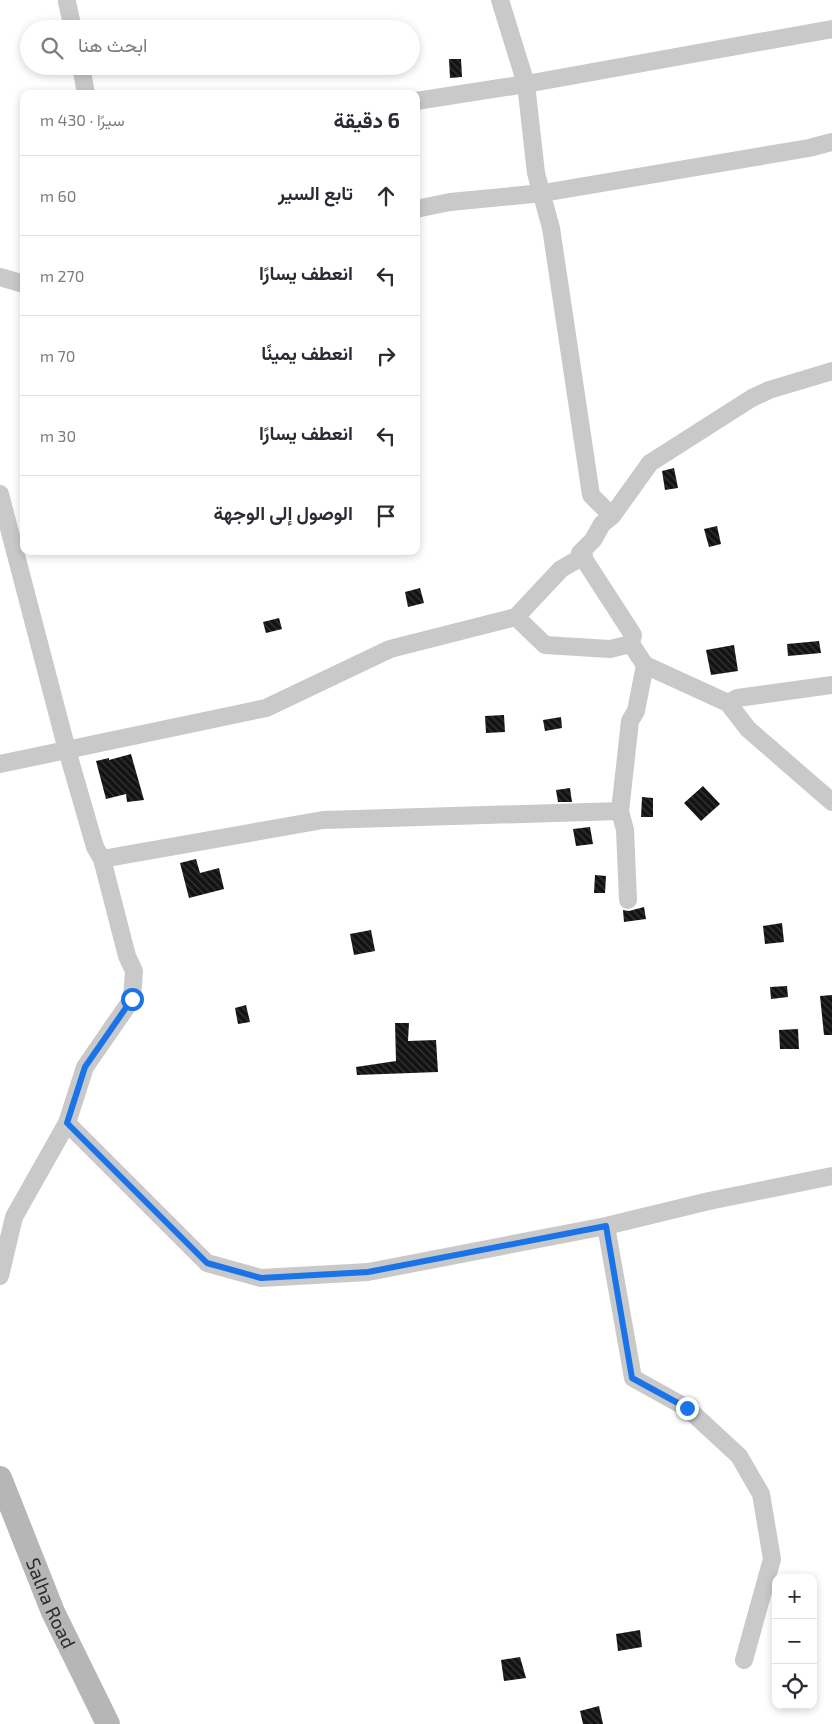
<!DOCTYPE html>
<html lang="ar">
<head>
<meta charset="utf-8">
<style>
	body { margin:0; font-family:"Exo 2",Vazirmatn,sans-serif; background:#f2f2f3; color:#2b2b33; direction:rtl }
	.controls { position:absolute; right:15px; bottom:15px; display:grid; overflow:hidden; border-radius:10px; box-shadow:0 2px 8px #0003 }
	.controls button { width:45px; height:45px; display:grid; place-items:center; padding:0; border:0; border-bottom:1px solid #e1e1e2; background:#fff; color:#2b2b33; font:25px sans-serif }
	.stop { position:absolute; width:15px; height:15px; margin:-11px; border:4px solid #1a73e8; border-radius:50%; background:#fff }
	.stop.end { background:#1a73e8; border-color:#fff; box-shadow:0 1px 5px #0008 }
	.list { margin:0; padding:0; list-style:none }
	h2 { display:flex; justify-content:space-between; align-items:center; height:65px; margin:0; padding:0 20px; font-size:21px }
	h2 small { font-size:16px; font-weight:400; color:#7c7c81 }
	.list li { display:grid; grid-template-columns:32px 1fr auto; gap:15px; align-items:center; box-sizing:border-box; height:80px; padding:0 20px; border-top:1px solid #e1e1e2 }
	.list b { display:block; font-size:19px; white-space:nowrap }
	.list em { font-size:16px; font-style:normal; color:#7c7c81 }
	.icon { flex:none; width:28px; height:28px; fill:none; stroke:currentColor; stroke-width:2; stroke-linecap:round; stroke-linejoin:round }
	.map { position:relative; flex:none; width:832px; height:1724px; overflow:hidden; direction:ltr }
	.search { position:absolute; background:#fff; box-shadow:0 2px 8px #0003; left:20px; top:20px; width:400px; height:55px; display:flex; align-items:center; gap:12px; box-sizing:border-box; padding:0 18px; border-radius:28px; color:#7c7c81; font-size:19px }
	.panel { position:absolute; background:#fff; box-shadow:0 2px 8px #0003; left:20px; top:90px; width:400px; height:465px; border-radius:10px; direction:rtl }
	.map>svg:first-child { display:block }
</style>
</head>
<body>
<div class="map">
<svg width="832" height="1724" viewBox="0 0 832 1724">
	<defs>
		<pattern id="building-back-hatch" width="6" height="6" patternUnits="userSpaceOnUse" patternTransform="scale(1.25)"><rect width="6" height="6" fill="#131313"/><path d="M-1 5l2 2M0 0l6 6M5-1l2 2" fill="none" stroke="#363636"/></pattern>
	</defs>
	<rect width="100%" height="100%" fill="#fff"/>
	<path fill="url(#building-back-hatch)" d="M449 59H461L462 77 450 78Z
		M674 468 678 488 665 490 662 471Z
		M717 526 721 544 709 547 704 529Z
		M420 588 424 603 408 607 405 592Z
		M279 618 282 629 266 633 263 622Z
		M819 641 821 653 788 656 787 644Z
		M734 645 738 671 711 675 706 650Z
		M504 715 505 732 486 733 485 716Z
		M561 717 562 728 545 731 543 720Z
		M131 754 144 800 127 802 126 794 106 799 96 761 109 758V760Z
		M703 786 720 804 701 821 684 803Z
		M570 788 572 802H558L556 790Z
		M642 797 653 798V817H641Z
		M590 827 593 844 576 846 573 829Z
		M196 859 200 873 219 868 224 889 189 898 180 863Z
		M595 875 606 876 605 893H594Z
		M644 907 646 919 624 922 623 910 629 911Z
		M782 923 784 942 765 944 763 926Z
		M371 930 375 951 354 955 350 934Z
		M787 986 788 997 771 999 770 987Z
		M832 995V1035H824L820 996Z
		M246 1005 250 1022 238 1024 235 1008Z
		M395 1023H409L408 1041 436 1040 438 1072 357 1075 356 1067 396 1061Z
		M798 1029 799 1049H780L779 1030Z
		M640 1630 642 1647 618 1651 616 1634Z
		M520 1657 526 1678 504 1681 501 1660Z
		M599 1706 603 1724H583L580 1711Z"/>
	<g fill="none" stroke-linecap="round" stroke-linejoin="round">
		<path stroke="#c9c9c9" stroke-width="18" d="M500 0 526 84 536 173 551 228 591 495 612 516
			M67 2 73 29
			M81 66 86 94
			M416 101 526 84 832 29
			M416 209 450 202 543 193 809 148 832 142
			M0 277 24 284
			M0 494 67 750 95 847 102 859 127 956 134 971 132 999 85 1067 67 1123 207 1263 261 1278 368 1272 606 1226 709 1201 832 1176
			M580 553 633 635 631 644 645 665 728 703 748 729 832 802
			M580 553 593 540 602 524 612 516 650 463 752 398 769 390 832 371
			M516 617 545 645 610 649 631 644
			M728 703 737 698 832 685
			M0 764 266 708 390 649 516 617 561 569 584 556 580 553
			M102 859 323 820 620 811
			M628 900 625 830 620 811 630 721 636 711 645 665
			M606 1226 633 1378 687 1408 739 1456 761 1494 772 1559 744 1660
			M0 1276 14 1217 67 1123"/>
		<path stroke="#b6b6b6" stroke-width="24" id="s1" d="M0 1478 53 1612 108 1724"/>
	</g>
	<g fill="none" stroke-linecap="round" stroke-linejoin="round">
		<path stroke="#1a73e8" stroke-width="6" d="M132 999 85 1067 67 1123 207 1263 261 1278 368 1272 606 1226 632 1378 687 1408"/>
	</g>
	<g text-anchor="middle" stroke-width="5" stroke-linejoin="round" paint-order="stroke">
		<g font-size="19" fill="#2c2c2c" stroke="#fff">
			<text dy="7" stroke="none"><textPath href="#s1" startOffset="135">Salha Road</textPath></text>
		</g>
	</g>
</svg>
<div class="controls">
<button>+</button>
<button>−</button>
<button><svg class="icon" aria-label="locate" viewBox="0 0 24 24"><circle cx="12" cy="12" r="6"/><path d="M12 2v4M12 18v4M2 12h4M18 12h4"/></svg></button>
</div>
<div class="stop" style="left:132px;top:999px"></div>
<div class="stop end" style="left:687px;top:1408px"></div>
<div class="search"><svg class="icon" aria-label="search" viewBox="0 0 24 24"><circle cx="10" cy="10" r="6"/><path d="M15 15l6 6"/></svg>ابحث هنا</div>
<section class="panel">
<h2>6 دقيقة<small>سيرًا · 430 m</small></h2>
<ul class="list">
<li><svg class="icon" aria-label="ahead" viewBox="0 0 24 24"><path d="M12 20V5M6 11l6-6 6 6"/></svg><div><b>تابع السير</b></div><em>60 m</em></li>
<li><svg class="icon" aria-label="left" viewBox="0 0 24 24"><path d="M17 20v-9H6M10 6l-5 5 5 5"/></svg><div><b>انعطف يسارًا</b></div><em>270 m</em></li>
<li><svg class="icon" aria-label="right" viewBox="0 0 24 24"><path d="M7 20v-9h11M14 6l5 5-5 5"/></svg><div><b>انعطف يمينًا</b></div><em>70 m</em></li>
<li><svg class="icon" aria-label="left" viewBox="0 0 24 24"><path d="M17 20v-9H6M10 6l-5 5 5 5"/></svg><div><b>انعطف يسارًا</b></div><em>30 m</em></li>
<li><svg class="icon" aria-label="arrive" viewBox="0 0 24 24"><path d="M6 21V4h12l-3 4 3 4H6"/></svg><div><b>الوصول إلى الوجهة</b></div></li>
</ul>
</section>
</div>
</body>
</html>
